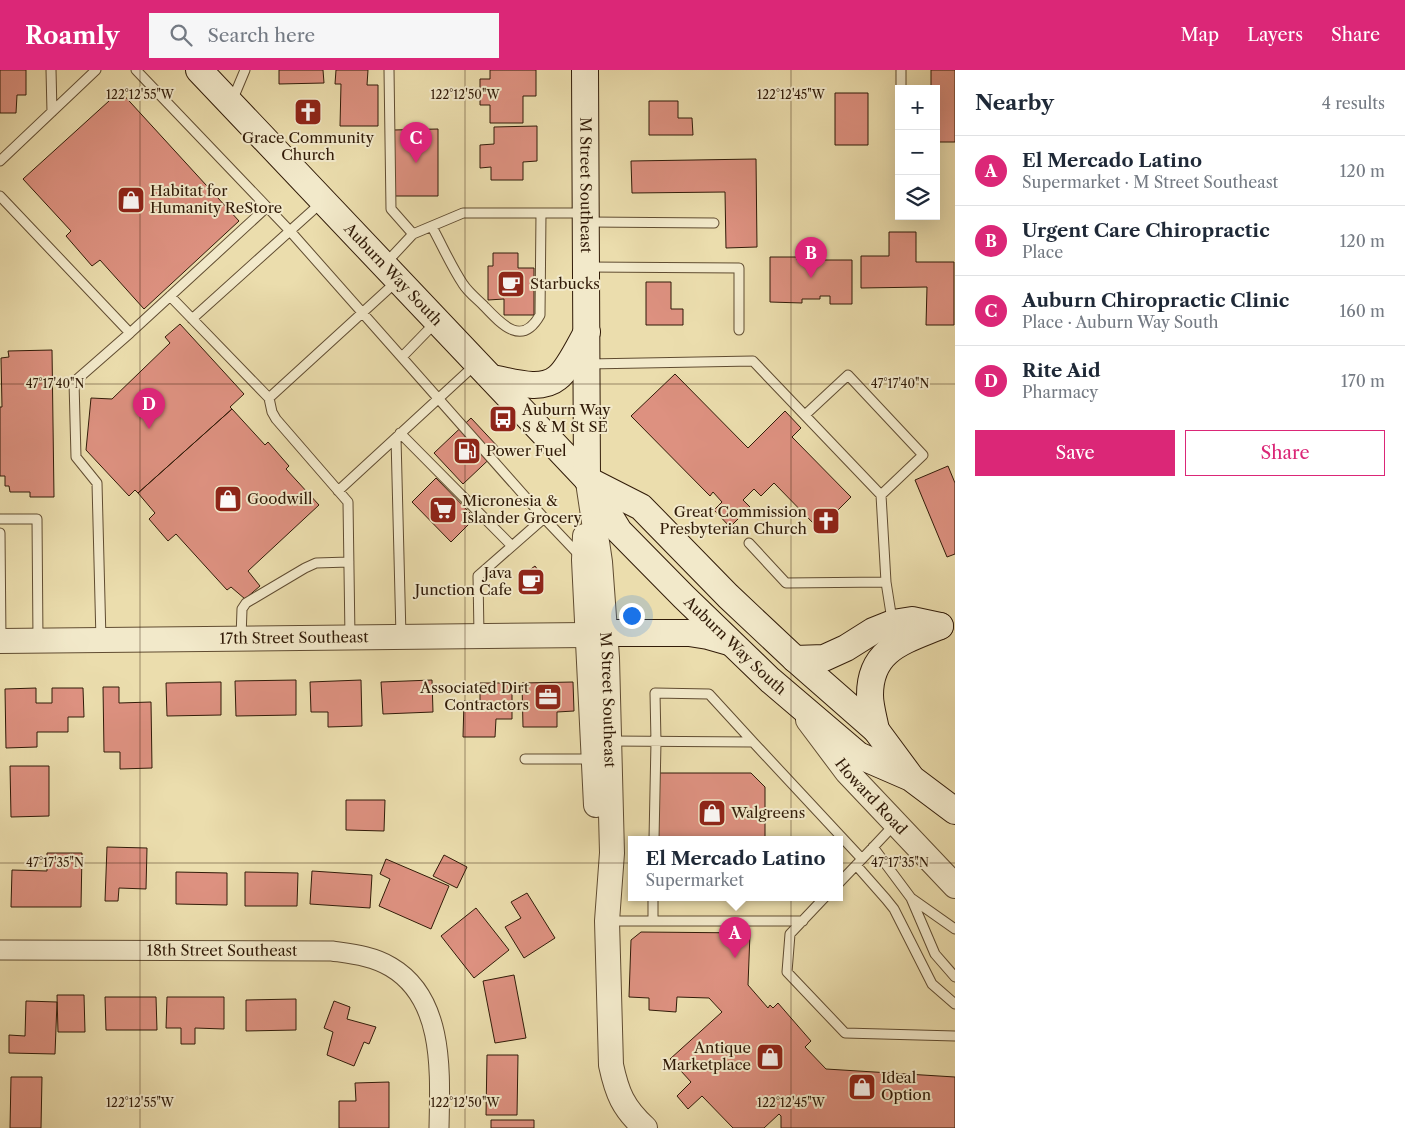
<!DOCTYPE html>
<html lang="en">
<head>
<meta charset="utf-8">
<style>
	body { margin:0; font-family:"Libre Caslon Text",serif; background:#f6f6f7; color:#1f2937 }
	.controls { position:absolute; right:15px; top:15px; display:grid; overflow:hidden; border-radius:0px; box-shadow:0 5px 20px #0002 }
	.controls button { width:45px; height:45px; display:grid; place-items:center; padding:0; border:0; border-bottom:1px solid #e0e1e3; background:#fff; color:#1f2937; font:25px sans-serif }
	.you { position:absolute; left:631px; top:545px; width:18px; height:18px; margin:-12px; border:4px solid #fff; border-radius:50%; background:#1a73e8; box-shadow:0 0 0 8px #1a73e833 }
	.badge { display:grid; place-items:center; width:32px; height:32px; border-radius:50%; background:#db2777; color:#fff; font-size:16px; font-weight:700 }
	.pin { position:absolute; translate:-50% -41px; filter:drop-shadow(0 1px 2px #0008) }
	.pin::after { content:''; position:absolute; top:26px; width:18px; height:15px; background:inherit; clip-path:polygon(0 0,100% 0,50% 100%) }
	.popup { position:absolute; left:628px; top:766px; width:215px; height:65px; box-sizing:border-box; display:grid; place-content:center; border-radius:0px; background:#fff; filter:drop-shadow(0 1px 4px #0005); font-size:16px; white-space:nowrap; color:#747a83 }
	.popup b { font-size:19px; color:#1f2937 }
	.popup::after { content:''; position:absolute; left:50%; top:100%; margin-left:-10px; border:10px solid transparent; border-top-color:#fff }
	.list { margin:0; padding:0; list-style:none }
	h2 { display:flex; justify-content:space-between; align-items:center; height:65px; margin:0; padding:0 20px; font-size:21px }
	h2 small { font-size:16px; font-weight:400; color:#747a83 }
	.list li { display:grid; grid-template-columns:32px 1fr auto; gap:15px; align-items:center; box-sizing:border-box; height:70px; padding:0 20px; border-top:1px solid #e0e1e3 }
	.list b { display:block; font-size:19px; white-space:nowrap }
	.list p { margin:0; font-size:16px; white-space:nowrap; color:#747a83 }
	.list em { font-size:16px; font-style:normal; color:#747a83 }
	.actions { display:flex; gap:10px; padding:15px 20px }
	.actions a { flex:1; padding:11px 0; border:1px solid #db2777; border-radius:0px; text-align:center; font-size:18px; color:#db2777 }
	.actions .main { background:#db2777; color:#fff }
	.icon { flex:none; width:28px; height:28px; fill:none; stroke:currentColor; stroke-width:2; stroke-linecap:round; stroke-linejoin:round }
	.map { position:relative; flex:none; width:955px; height:1058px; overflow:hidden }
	header { display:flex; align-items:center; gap:30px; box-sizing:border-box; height:70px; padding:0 25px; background:#db2777; color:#fff }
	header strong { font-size:24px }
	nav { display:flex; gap:28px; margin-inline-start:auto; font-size:18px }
	.search { width:350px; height:45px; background:#f6f6f7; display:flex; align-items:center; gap:12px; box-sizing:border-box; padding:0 18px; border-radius:0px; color:#747a83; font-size:19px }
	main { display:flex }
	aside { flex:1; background:#fff }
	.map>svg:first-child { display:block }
</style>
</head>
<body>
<header>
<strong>Roamly</strong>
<div class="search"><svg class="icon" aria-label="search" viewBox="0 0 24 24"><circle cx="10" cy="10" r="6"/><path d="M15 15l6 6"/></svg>Search here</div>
<nav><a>Map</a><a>Layers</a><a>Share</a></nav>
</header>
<main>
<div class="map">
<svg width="955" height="1058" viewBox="0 0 955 1058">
	<rect width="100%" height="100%" fill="#ebddad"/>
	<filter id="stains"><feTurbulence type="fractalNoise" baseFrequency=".004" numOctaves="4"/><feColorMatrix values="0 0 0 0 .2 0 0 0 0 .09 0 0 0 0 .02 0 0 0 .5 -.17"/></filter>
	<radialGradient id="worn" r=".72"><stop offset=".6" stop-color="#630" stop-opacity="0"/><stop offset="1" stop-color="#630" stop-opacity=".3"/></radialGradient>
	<path fill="#dd9180" stroke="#311b08" d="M0 0H26V25H17L16 43H0Z
		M279 0H323L324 13 279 14Z
		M336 0H368L367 15H378V56H340L341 14H335Z
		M490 0H536V26H523V53H490V35H480V9H490Z
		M931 0H955V72H936V19H931Z
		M120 21 239 151 144 239 100 190 92 196 66 166 71 161 23 109Z
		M835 23H868V75H835Z
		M649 31H678V48H692L693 65H649Z
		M537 56V91L523 92V110H491V97L480 98V75L494 74V57Z
		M438 59V126H394L393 60Z
		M756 89 757 177 726 178 725 122 632 123 631 91Z
		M889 162H916V192H954V255H926L927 217 861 218V186H889Z
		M493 183H518V198H534V245H504V229L488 230V196H493Z
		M770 187H797V190H852V234H830V226H820V229H802V233L770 232Z
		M646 212H671V239H683V255H646Z
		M180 254 244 324 230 337 232 339 138 423 135 420 129 426 86 380 91 328 112 329 170 273 165 267Z
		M52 280 54 427H30V422H10L9 416H5V406H0V337H2L1 288 9 287 8 281Z
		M675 304 748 378 785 341 801 358 792 367 851 427 833 445 829 441 815 455 774 413 761 426 754 419 743 430 750 437 730 457 714 440 722 432 713 422 710 426 631 346Z
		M232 339 265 375 268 372 289 396 286 399 319 435 248 501 260 516 245 529 231 517 227 520 176 464 168 471 149 449 155 443 138 423Z
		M471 348 500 379 463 414 434 383Z
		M948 396 955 413V484L947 487 915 410Z
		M436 408 475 448 451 472 412 432Z
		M535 496 543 507 529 518 520 507Z
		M296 610V645L236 646 235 611Z
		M361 610 362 656 328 657V642H311L310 612Z
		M432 610 433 642 383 644 381 612Z
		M221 612V645L167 646 166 613Z
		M573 612 574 641 557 642V657H523L522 613Z
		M480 613H512V649H496L495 667H463L464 631H480Z
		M103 617H119V633L151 632 152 698 120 699V682H104Z
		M36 618V633H52V618H83L84 647H68V662H37V677L6 678 5 619Z
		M10 696H49V746L11 747Z
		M658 703H751L765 717V769H658Z
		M346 730H385L384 761 346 760Z
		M107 777 147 778 146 819 119 818 118 831H105Z
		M47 783H82L81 837H11L12 800 47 801Z
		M444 785 467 797 457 818 433 806Z
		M386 789 449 816 431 859 379 836 390 809 380 804Z
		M312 801 372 805 370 838 310 834Z
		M176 802 227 803V835L176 834Z
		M245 802 298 803 297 836H245Z
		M527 823 555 868 524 888 505 857 521 848 511 832Z
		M476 838 509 880 474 908 441 866Z
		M641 862 750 863 748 915 768 938 770 935 773 938 778 933 811 971 805 977 826 999 955 1007V1058H781V1046L779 1044 764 1058H733L702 1026 688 1039 677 1026 691 1012 670 989 722 942 709 928 677 927 676 942 649 940V928L629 927 631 870Z
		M514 905 526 968 495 973 483 911Z
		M57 925H84L85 962H58Z
		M105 927H156L157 960H106Z
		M167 927H224V959L195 958V974H181V958H166Z
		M296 929V960L246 961V930Z
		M26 931 57 932 55 984 9 983V965L25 966Z
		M334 931 350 937 347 949 376 957 369 974 364 972 354 996 327 985 333 962 324 958Z
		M487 985H518L517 1045H486Z
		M11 1007H42L41 1058H10Z
		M389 1012V1058H339V1031H356L355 1013Z
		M491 1050H534V1058H491Z"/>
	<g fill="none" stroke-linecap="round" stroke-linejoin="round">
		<defs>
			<path id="service" d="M51 0 52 42
				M136 0 290 161 544 448 581 487
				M901 0V19
				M232 31 245 0
				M0 91 96 0
				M0 126 130 263 267 137
				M589 152 714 153
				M432 157C442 175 451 196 463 214 468 222 477 229 484 236 502 255 522 277 540 245L541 143
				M413 164 463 143H584
				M385 194 413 164 391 139 389 0
				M587 197 739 198V260
				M170 226 269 328 272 342 276 349 348 432 350 567
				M192 249 322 132
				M402 287 436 252
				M588 294 753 291 881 425 886 512 892 550
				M269 328 396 212
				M805 345 848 305 923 385 881 425
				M400 363 512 476
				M396 368 401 566
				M338 421 476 294
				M0 449H37L38 570
				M0 463 1 570
				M749 473 786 513 886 512
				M479 565 478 506 544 448
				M241 568 242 539 246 533 305 498 316 493 349 492
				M101 570 97 413 76 387 74 312 130 263
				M611 671 753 672 862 789 839 813
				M525 689H593
				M654 769 656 672 655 623 709 624 753 672
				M873 777 911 828 935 884 955 907
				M862 789 894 755
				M856 795 886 829 894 839 932 914 955 934
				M825 827 790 864 787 902 845 963 955 966
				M911 828 955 859
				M607 851H803
				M653 851V827"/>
			<g id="minor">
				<path id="s1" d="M0 880 332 881C352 884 373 886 391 897 445 929 440 1003 439 1058"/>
			</g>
			<g id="tertiary">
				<path id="s2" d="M588 412 600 492 607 588 612 783 607 851 611 995C617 1023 623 1038 645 1058"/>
				<path d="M585 466 584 490 596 735"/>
				<path id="s3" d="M0 571 587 565"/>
				<path id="s4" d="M808 650 847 702 955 816"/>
			</g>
			<g id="secondary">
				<path id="s5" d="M199 0 587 409 619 461 684 527 770 610 858 685 911 708 955 741"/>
				<path id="s6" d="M585 0 587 409"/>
				<path d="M492 308C511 311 540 322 557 308 568 300 580 274 587 262"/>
				<path d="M588 410 641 437 728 526 795 589 876 660 910 706"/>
				<path d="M606 563H689L708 566 729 572"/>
				<path d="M795 589 824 588 846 578 873 561 893 553 912 550 940 556"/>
				<path d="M876 660C874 649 870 636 870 625 870 579 904 571 940 556"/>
			</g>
		</defs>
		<use href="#service" stroke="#604c31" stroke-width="11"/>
		<use href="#minor" stroke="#604c31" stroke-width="21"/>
		<use href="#tertiary" stroke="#604c31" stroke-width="26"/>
		<use href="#secondary" stroke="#311b08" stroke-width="28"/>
		<use href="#service" stroke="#f2e9ca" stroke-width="9"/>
		<use href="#minor" stroke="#f2e9ca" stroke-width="19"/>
		<use href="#tertiary" stroke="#f2e9ca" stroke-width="24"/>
		<use href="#secondary" stroke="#f2e9ca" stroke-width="26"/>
	</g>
	<path fill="none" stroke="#311b08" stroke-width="1" stroke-opacity="0.45" d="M140 0V1058M465 0V1058M791 0V1058M0 314H955M0 793H955"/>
	<defs>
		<symbol id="church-square" viewBox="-11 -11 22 22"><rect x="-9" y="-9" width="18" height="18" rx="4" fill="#8f2418" stroke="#f2e9ca"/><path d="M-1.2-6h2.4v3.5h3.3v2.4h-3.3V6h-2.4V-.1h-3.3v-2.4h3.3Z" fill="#fff"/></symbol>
		<symbol id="shop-square" viewBox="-11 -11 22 22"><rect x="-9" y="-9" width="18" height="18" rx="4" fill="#8f2418" stroke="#f2e9ca"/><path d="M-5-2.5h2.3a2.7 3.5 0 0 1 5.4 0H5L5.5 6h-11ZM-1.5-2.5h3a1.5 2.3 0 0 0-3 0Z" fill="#fff"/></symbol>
		<symbol id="cafe-square" viewBox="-11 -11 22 22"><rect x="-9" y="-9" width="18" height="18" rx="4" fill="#8f2418" stroke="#f2e9ca"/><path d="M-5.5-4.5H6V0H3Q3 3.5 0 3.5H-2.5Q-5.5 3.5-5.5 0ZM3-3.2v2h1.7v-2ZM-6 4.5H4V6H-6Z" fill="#fff"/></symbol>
		<symbol id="bus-square" viewBox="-11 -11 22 22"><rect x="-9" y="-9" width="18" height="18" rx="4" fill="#8f2418" stroke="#f2e9ca"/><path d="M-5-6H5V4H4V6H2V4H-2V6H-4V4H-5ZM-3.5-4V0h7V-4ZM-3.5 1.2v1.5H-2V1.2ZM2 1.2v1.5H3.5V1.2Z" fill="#fff"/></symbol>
		<symbol id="fuel-square" viewBox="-11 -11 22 22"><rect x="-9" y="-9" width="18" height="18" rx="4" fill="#8f2418" stroke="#f2e9ca"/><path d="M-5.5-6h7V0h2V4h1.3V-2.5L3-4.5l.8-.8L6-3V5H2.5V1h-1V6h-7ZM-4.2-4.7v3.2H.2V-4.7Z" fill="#fff"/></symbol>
		<symbol id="supermarket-square" viewBox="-11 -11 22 22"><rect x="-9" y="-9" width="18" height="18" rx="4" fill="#8f2418" stroke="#f2e9ca"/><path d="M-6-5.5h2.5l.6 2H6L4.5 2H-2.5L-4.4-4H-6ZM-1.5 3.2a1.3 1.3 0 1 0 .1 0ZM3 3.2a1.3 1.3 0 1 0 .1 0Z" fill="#fff"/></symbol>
		<symbol id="office-square" viewBox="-11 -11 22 22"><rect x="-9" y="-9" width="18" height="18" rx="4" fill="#8f2418" stroke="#f2e9ca"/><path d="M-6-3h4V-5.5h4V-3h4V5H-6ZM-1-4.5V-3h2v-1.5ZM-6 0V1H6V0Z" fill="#fff"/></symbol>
	</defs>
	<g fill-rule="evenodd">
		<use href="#church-square" x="292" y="26" width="32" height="32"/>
		<use href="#shop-square" x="115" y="114" width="32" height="32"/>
		<use href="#cafe-square" x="495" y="198" width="32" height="32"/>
		<use href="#bus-square" x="487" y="333" width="32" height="32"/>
		<use href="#fuel-square" x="451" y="365" width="32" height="32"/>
		<use href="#shop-square" x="212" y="413" width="32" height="32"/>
		<use href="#supermarket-square" x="427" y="424" width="32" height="32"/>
		<use href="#church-square" x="810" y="435" width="32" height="32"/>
		<use href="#cafe-square" x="515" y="496" width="32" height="32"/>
		<use href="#office-square" x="532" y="611" width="32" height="32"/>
		<use href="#shop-square" x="696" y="727" width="32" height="32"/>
		<use href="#shop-square" x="754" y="971" width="32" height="32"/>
		<use href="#shop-square" x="846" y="1001" width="32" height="32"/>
	</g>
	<g text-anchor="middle" stroke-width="4" stroke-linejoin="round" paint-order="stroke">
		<g font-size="15" fill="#311b08" stroke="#f2e9ca" text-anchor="start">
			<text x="308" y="73" text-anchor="middle">Grace Community<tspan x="308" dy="17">Church</tspan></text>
			<text x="150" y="126">Habitat for<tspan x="150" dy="17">Humanity ReStore</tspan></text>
			<text x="530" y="219">Starbucks</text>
			<text x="522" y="345">Auburn Way<tspan x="522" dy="17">S &amp; M St SE</tspan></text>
			<text x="486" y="386">Power Fuel</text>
			<text x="247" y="434">Goodwill</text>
			<text x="462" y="436">Micronesia &amp;<tspan x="462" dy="17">Islander Grocery</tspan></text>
			<text x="807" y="447" text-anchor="end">Great Commission<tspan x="807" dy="17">Presbyterian Church</tspan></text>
			<text x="512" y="508" text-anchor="end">Java<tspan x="512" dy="17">Junction Cafe</tspan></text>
			<text x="529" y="623" text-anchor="end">Associated Dirt<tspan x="529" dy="17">Contractors</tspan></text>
			<text x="731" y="748">Walgreens</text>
			<text x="751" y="983" text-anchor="end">Antique<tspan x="751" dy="17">Marketplace</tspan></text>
			<text x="881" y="1013">Ideal<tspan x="881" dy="17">Option</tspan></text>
		</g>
		<g font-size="15" fill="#311b08" stroke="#f2e9ca">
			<text dy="5" stroke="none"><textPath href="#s6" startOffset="115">M Street Southeast</textPath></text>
			<text dy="5" stroke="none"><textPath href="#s5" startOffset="282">Auburn Way South</textPath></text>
			<text dy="5" stroke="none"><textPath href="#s3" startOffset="294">17th Street Southeast</textPath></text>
			<text dy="5" stroke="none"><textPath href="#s5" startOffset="788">Auburn Way South</textPath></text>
			<text dy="5" stroke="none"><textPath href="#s2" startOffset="219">M Street Southeast</textPath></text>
			<text dy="5" stroke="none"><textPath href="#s4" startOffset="99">Howard Road</textPath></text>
			<text dy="5" stroke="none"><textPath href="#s1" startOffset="222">18th Street Southeast</textPath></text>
		</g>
	</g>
	<g font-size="12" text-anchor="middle" fill="#311b08" stroke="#f2e9ca" stroke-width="4" stroke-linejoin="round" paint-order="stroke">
		<text x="140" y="29">122°12'55"W</text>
		<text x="465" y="29">122°12'50"W</text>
		<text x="791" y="29">122°12'45"W</text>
		<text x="55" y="318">47°17'40"N</text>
		<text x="900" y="318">47°17'40"N</text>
		<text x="55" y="797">47°17'35"N</text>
		<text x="900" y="797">47°17'35"N</text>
		<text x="140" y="1037">122°12'55"W</text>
		<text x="465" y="1037">122°12'50"W</text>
		<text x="791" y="1037">122°12'45"W</text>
	</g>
	<rect width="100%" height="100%" filter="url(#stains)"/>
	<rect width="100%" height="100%" fill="url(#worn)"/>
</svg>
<div class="controls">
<button>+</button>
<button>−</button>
<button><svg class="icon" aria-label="layers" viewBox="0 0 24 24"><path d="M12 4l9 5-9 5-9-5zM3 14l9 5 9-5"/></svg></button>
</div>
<div class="you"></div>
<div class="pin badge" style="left:735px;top:888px">A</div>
<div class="popup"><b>El Mercado Latino</b>Supermarket</div>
<div class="pin badge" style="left:811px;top:208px">B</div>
<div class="pin badge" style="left:416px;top:93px">C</div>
<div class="pin badge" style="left:149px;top:359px">D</div>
</div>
<aside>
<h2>Nearby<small>4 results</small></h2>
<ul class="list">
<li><span class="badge">A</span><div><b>El Mercado Latino</b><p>Supermarket · M Street Southeast</p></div><em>120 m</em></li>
<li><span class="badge">B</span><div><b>Urgent Care Chiropractic</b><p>Place</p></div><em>120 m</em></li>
<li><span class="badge">C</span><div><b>Auburn Chiropractic Clinic</b><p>Place · Auburn Way South</p></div><em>160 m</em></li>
<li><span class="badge">D</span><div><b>Rite Aid</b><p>Pharmacy</p></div><em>170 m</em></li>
</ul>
<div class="actions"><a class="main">Save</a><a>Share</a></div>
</aside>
</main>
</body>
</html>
